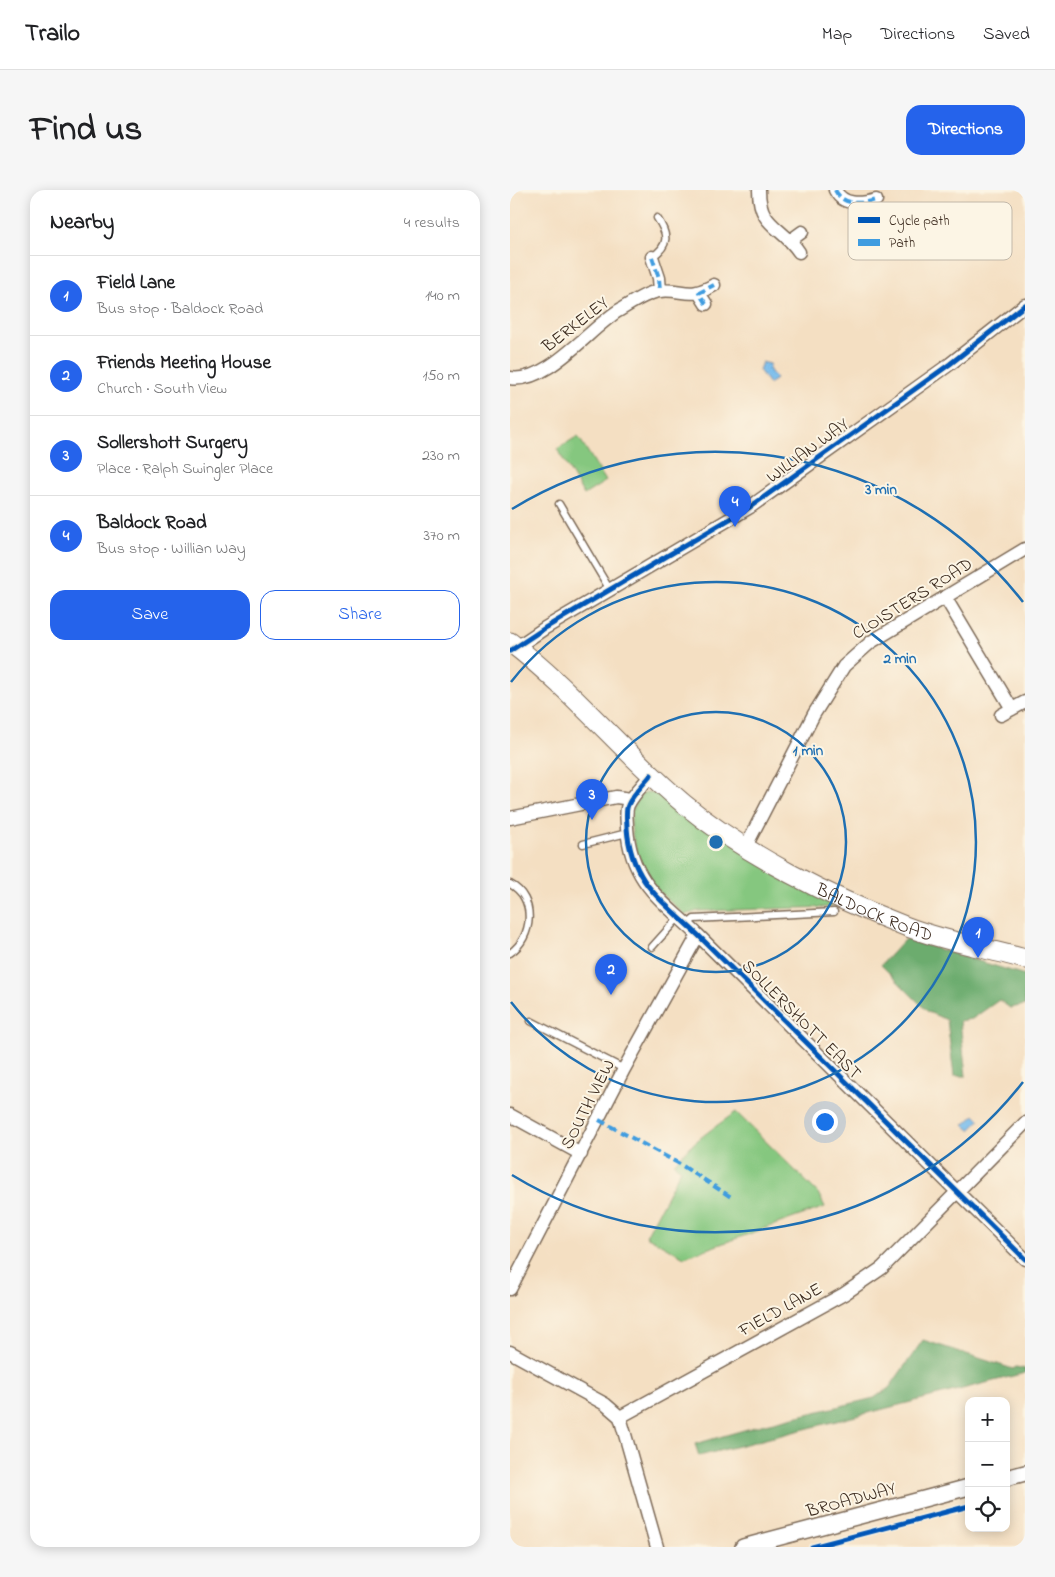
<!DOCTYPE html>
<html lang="en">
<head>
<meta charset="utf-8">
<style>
	body { margin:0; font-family:"Indie Flower",sans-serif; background:#f6f6f6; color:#202124 }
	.controls { position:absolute; right:15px; bottom:15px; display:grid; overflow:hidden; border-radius:10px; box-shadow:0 2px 12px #0003 }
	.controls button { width:45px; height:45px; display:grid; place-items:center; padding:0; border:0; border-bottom:1px solid #e0e0e0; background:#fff; color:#202124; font:25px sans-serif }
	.you { position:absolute; left:314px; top:931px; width:18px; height:18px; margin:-12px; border:4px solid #fff; border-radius:50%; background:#1a73e8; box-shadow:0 0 0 8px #1a73e833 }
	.badge { display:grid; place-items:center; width:32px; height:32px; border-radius:50%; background:#2563eb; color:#fff; font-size:16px; font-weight:700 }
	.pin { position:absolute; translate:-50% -41px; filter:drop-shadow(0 1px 2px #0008) }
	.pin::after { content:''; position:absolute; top:26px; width:18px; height:15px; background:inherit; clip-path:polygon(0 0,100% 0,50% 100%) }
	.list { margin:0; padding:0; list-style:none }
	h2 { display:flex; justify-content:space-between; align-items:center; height:65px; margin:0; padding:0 20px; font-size:21px }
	h2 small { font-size:16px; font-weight:400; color:#757577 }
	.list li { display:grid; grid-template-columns:32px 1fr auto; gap:15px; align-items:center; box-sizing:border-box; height:80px; padding:0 20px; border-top:1px solid #e0e0e0 }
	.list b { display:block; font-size:19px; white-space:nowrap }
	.list p { margin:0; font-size:16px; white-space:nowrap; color:#757577 }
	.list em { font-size:16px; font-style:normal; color:#757577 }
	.actions { display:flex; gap:10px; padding:15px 20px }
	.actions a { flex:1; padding:11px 0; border:1px solid #2563eb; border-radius:15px; text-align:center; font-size:18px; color:#2563eb }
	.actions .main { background:#2563eb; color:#fff }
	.icon { flex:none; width:28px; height:28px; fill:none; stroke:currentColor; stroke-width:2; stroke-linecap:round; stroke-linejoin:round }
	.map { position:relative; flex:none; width:515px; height:1357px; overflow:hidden; border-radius:15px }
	header { display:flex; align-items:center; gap:30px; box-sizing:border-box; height:70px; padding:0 25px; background:#fff; border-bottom:1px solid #e0e0e0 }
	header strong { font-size:24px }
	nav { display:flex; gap:28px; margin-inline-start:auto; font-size:18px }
	.intro { display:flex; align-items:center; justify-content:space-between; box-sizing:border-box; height:120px; padding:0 30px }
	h1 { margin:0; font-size:35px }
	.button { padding:12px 22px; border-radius:15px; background:#2563eb; color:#fff; font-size:18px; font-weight:700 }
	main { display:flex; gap:30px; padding:0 30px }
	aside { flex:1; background:#fff; border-radius:15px; box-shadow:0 2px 12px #0003 }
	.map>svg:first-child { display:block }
</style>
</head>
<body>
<header>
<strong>Trailo</strong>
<nav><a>Map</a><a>Directions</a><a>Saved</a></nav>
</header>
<div class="intro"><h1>Find us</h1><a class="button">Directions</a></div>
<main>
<aside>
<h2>Nearby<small>4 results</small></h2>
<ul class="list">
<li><span class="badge">1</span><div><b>Field Lane</b><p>Bus stop · Baldock Road</p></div><em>140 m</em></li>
<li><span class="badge">2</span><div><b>Friends Meeting House</b><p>Church · South View</p></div><em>150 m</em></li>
<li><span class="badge">3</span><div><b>Sollershott Surgery</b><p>Place · Ralph Swingler Place</p></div><em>230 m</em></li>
<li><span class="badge">4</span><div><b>Baldock Road</b><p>Bus stop · Willian Way</p></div><em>370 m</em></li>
</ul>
<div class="actions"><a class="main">Save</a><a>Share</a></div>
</aside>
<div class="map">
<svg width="515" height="1357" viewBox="0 0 515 1357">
	<rect width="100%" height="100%" fill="#fcf5e5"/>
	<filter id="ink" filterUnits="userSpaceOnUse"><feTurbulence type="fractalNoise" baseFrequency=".02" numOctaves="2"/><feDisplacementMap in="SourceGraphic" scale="10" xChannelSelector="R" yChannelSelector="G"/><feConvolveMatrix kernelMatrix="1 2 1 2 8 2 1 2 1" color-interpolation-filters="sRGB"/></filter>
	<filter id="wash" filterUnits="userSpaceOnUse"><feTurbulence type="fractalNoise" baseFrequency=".0096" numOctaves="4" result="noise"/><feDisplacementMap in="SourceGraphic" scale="20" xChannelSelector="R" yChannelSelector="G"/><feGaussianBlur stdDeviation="1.12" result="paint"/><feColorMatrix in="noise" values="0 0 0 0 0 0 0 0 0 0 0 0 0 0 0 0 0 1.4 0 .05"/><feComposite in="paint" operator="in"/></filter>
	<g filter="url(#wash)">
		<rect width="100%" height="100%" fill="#f4dfc2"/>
		<path fill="#85c77f" stroke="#60784e" d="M68 246 96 291 74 305 47 259Z
			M136 602 148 603 323 712 321 717 188 721 175 725C165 715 150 705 142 693 128 671 106 620 136 602Z
			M226 922 308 1003 315 1017 174 1067 136 1046 171 979 164 974C180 953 205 937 226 922Z"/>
		<path fill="#6cac6e" stroke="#546b46" d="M395 749 515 785V815L500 818 489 810 462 829 450 831 456 886H444L437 830 418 822 371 775Z
			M413 1150 503 1179 506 1177 515 1179V1183L189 1266 185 1254 255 1234 364 1208 379 1198Z"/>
		<path fill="#76bbec" stroke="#587285" d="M252 172 260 174 259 179 266 189 259 194 249 180Z
			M465 925 470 930 460 940 454 935Z"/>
	</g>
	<g filter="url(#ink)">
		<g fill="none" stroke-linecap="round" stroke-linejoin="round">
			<defs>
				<path id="service" d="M142 67C160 55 158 44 147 28
					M49 314 100 400
					M73 654 117 643
					M0 694C27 708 23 748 0 763
					M177 735 184 729 324 722
					M142 757 169 727
					M21 831 114 879"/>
				<path id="minor" d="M249 0C249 37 272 36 289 62
					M325 0C333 16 351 14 366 10
					M281 50 292 42
					M142 67 149 88 150 101
					M189 103 196 114
					M0 188C37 194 78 140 108 121 120 114 135 103 149 101 173 98 179 110 204 95
					M435 407 502 519
					M7 457 35 438 240 317 440 174 515 115
					M491 525 515 512
					M141 585C134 594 123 604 118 615 115 621 117 630 117 638 121 693 153 711 188 745L515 1069
					M0 628 106 607 121 609
					M235 658 304 524 334 476 361 452 515 359
					M0 925 71 964
					M0 1099 114 879 188 745
					M0 1162 95 1214 110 1227 147 1357
					M110 1227 334 1104 372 1078 515 933"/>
				<path id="tertiary" d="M496 1288 515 1283
					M233 1357 459 1297"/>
				<g id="primary">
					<path id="s1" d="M0 452C63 500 113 563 174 614 236 665 320 707 395 736 433 751 476 758 515 769"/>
				</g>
			</defs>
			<use href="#service" stroke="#7c6957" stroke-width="9"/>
			<use href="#minor" stroke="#7c6957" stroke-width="15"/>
			<use href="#tertiary" stroke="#7c6957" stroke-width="18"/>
			<use href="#primary" stroke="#7c6957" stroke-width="21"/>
			<use href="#service" stroke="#fff" stroke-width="6"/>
			<use href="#minor" stroke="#fff" stroke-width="12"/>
			<use href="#tertiary" stroke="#fff" stroke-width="15"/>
			<use href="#primary" stroke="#fff" stroke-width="19"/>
			<path stroke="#3f9ce0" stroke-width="4" stroke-dasharray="8 4" stroke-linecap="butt" d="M325 0C333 16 351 14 366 10
				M142 67 149 88 150 101
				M196 114 189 103 204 95
				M89 930 168 973 221 1007"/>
			<defs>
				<path id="cycleway" d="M0 461 35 438 240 317 440 174 515 115
					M141 585C134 594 123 604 118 615 115 621 117 630 117 638 121 693 153 711 188 745L515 1069
					M302 1357 459 1316"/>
			</defs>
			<use href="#cycleway" stroke="#fcf5e5" stroke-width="8"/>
			<use href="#cycleway" stroke="#0057b8" stroke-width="5"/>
		</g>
	</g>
	<g fill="none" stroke="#1f6fb2" stroke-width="2.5">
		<circle cx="206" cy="652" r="130"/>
		<path d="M1 492A260 260 0 1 1 1 812"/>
		<path d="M513 892A390 390 0 0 1 2 985M2 319A390 390 0 0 1 513 412"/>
	</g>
	<g text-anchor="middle" stroke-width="4" stroke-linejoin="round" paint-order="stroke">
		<g font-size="18" fill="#3b2a1e" stroke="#fcf5e5">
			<text transform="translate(65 134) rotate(-38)" y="6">BERKELEY</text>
			<text transform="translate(297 260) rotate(-36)" y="6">WILLIAN WAY</text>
			<text transform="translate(402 408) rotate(-32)" y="6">CLOISTERS ROAD</text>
			<text dy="6" stroke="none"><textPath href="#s1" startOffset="458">BALDOCK ROAD</textPath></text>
			<text transform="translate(292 829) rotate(45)" y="6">SOLLERSHOTT EAST</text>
			<text transform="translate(77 914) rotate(-63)" y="6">SOUTH VIEW</text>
			<text transform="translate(270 1119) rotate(-29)" y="6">FIELD LANE</text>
			<text transform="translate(341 1309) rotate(-15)" y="6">BROADWAY</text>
		</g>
	</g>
	<rect x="338" y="12" width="164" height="58" rx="8" fill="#fcf5e5" stroke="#c2b8a9" stroke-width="1"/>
	<rect x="348" y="27" width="22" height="6" fill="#0057b8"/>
	<rect x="348" y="49" width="22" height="7" fill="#3f9ce0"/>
	<g font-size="14" fill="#3b2a1e">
		<text x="379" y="35">Cycle path</text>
		<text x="379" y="57">Path</text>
	</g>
	<circle cx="206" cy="652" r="8" fill="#1f6fb2" stroke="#fcf5e5" stroke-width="2.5"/>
	<g font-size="15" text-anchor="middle" font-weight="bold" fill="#1f6fb2" stroke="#fcf5e5" stroke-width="4" stroke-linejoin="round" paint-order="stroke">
		<text x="371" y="304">3 min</text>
		<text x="390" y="473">2 min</text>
		<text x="298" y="565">1 min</text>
	</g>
</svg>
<div class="controls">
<button>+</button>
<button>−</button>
<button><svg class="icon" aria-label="locate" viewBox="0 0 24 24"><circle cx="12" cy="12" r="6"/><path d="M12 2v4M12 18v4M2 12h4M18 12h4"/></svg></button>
</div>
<div class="you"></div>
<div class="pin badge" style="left:468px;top:768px">1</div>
<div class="pin badge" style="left:101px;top:805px">2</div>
<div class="pin badge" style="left:82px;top:630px">3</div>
<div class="pin badge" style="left:225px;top:337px">4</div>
</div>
</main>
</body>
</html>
